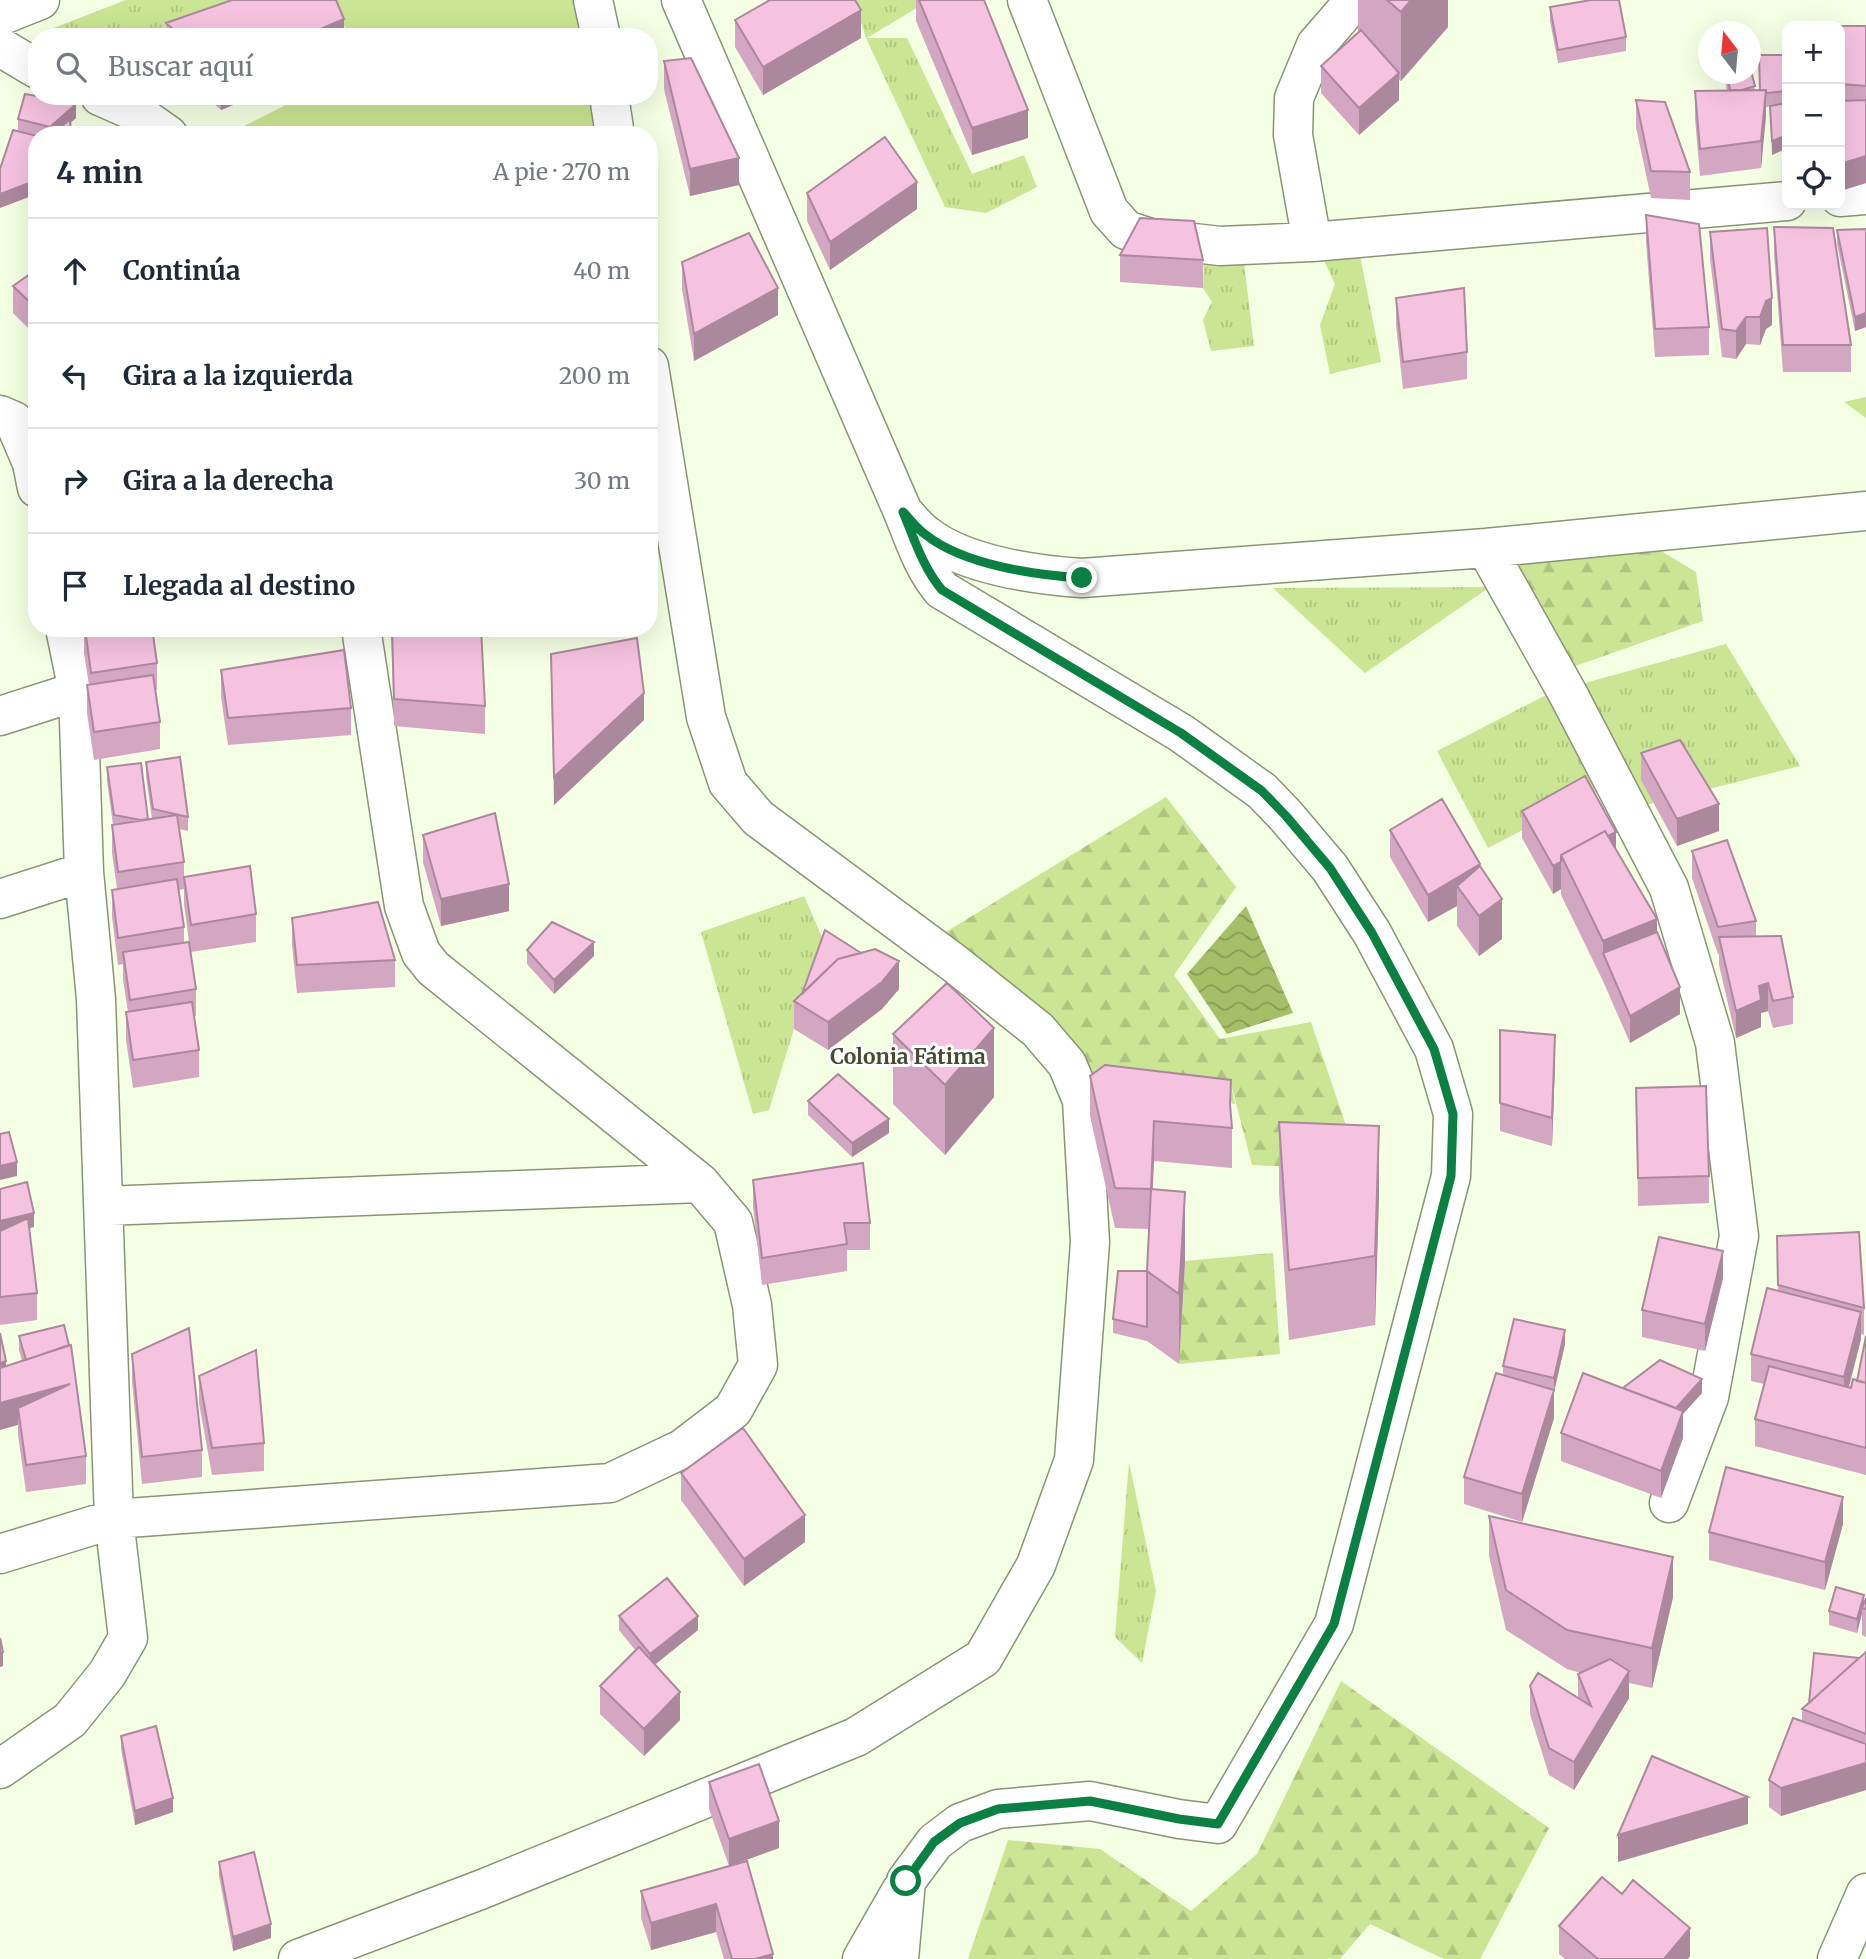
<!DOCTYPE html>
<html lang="es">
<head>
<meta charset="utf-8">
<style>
	body { margin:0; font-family:Merriweather,serif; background:#f2f2f3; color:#1f2937 }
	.controls { position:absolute; right:21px; top:21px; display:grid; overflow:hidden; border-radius:14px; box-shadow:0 7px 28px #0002 }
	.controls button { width:63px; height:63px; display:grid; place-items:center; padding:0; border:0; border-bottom:2px solid #e0e1e3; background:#fff; color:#1f2937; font:35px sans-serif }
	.compass { position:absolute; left:1698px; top:21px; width:63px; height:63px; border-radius:50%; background:#fff; box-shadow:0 7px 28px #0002; rotate:344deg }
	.stop { position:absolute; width:21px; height:21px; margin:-16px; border:5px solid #0b8043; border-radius:50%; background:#fff }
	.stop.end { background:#0b8043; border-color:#fff; box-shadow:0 2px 7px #0008 }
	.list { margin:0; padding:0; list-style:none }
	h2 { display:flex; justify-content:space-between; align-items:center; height:91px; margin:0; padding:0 28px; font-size:30px }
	h2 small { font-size:23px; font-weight:400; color:#747a83 }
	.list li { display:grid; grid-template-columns:46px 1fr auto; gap:21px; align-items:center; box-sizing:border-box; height:105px; padding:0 28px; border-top:2px solid #e0e1e3 }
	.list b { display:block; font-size:26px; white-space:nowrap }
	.list em { font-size:23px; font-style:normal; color:#747a83 }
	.icon { flex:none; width:38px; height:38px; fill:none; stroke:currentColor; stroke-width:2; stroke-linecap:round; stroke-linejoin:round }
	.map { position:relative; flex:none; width:1866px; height:1959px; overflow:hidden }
	.search { position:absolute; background:#fff; box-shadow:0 7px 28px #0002; left:28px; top:28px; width:630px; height:77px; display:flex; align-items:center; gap:18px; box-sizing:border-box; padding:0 24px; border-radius:28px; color:#747a83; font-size:26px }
	.panel { position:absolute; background:#fff; box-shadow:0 7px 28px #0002; left:28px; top:126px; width:630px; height:511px; border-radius:28px }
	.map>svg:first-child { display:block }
</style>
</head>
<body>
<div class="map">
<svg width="1866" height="1959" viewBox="0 0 1866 1959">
	<defs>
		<pattern id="grass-tufts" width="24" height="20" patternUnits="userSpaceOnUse" patternTransform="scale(1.75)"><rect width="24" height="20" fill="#cae593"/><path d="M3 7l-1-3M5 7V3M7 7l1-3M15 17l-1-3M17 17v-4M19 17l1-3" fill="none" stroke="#aec57f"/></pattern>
		<pattern id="forest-firs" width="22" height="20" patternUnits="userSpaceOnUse" patternTransform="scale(1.75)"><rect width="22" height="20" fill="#cae593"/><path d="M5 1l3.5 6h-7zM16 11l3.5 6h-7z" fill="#aec57f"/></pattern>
		<pattern id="water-waves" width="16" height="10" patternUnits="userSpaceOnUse" patternTransform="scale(1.75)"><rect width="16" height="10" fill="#a4bf68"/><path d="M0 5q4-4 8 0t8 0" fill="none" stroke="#869c56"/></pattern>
	</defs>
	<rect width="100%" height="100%" fill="#f5ffe3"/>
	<path fill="url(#grass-tufts)" d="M126 0H232L176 37H74L51 29Z
		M854 0H930L867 38H907L972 174 1024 155 1037 187 986 213 945 207 866 38Z
		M1318 248 1359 250 1381 362 1330 374 1320 325 1335 284Z
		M1204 249 1243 254 1254 346 1211 351 1203 320 1212 302 1203 288Z
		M1490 587 1365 673 1273 588Z
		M1726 644 1800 766 1642 806 1574 686Z
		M1554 691 1604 788 1488 848 1437 751Z
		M804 896 825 944 794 1029 769 1110 753 1114 701 932Z
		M1129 1462 1156 1591 1142 1663 1115 1637Z"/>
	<path fill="url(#forest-firs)" d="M1646 542 1696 572 1703 621 1567 669 1502 558Z
		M1166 797 1236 887 1174 975 1220 1039 1311 1022 1361 1170 1252 1165 1230 1080 1235 1104 1054 1069 946 932Z
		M1273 1253 1280 1354 1179 1364 1185 1261Z
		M1341 1681 1549 1828 1480 1959H1444L1370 1924 1340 1959H968L1008 1840 1100 1849 1191 1911 1257 1854Z"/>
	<path fill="#cae593" d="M333 0H606L615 37H349Z
		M304 96H624L628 135H248L242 127Z
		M1866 397V418L1844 402Z"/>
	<path fill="url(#water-waves)" d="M1246 906 1293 1013 1227 1034 1187 974Z"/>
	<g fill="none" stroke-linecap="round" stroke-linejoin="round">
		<defs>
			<path id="minor" d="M593 0 601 37
				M681 0 903 512C910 519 917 529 926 535 964 565 1035 575 1082 578L1486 548 1866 511
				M1027 0 1109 211 1126 230 1150 238 1220 246 1312 242 1787 201
				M0 16 40 0
				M0 47 37 69
				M100 96 134 111 168 135
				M609 96 615 135
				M1840 197 1866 195
				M1312 242 1293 135 1294 98 1316 45 1355 0
				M0 415 14 421 32 463 37 488
				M1486 548 1568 694 1669 888 1715 1043 1739 1236 1709 1397 1669 1503
				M0 716 78 691
				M0 899 84 872
				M104 1206 700 1183
				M0 1554 114 1519 610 1483 682 1449 733 1410 758 1365 752 1305 733 1222 700 1183 433 968 421 953 404 906 361 628
				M0 1769 70 1720 107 1674 128 1638 114 1519 96 999 84 872 78 691 65 628
				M298 1959 480 1890 856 1737 983 1658 1036 1565 1074 1460 1090 1242 1082 1100 1067 1064 1038 1030 954 963 758 818 728 783 706 717 649 366
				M862 1959 901 1891
				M899 1959 906 1881 935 1842 960 1823 998 1809 1090 1801 1179 1819 1218 1824 1334 1624 1451 1176 1453 1114 1434 1049 1372 933 1330 868 1286 816 1262 791 1181 733 942 590C923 568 914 539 903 512
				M1837 1959 1866 1893"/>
		</defs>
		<use href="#minor" stroke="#899575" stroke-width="41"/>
		<use href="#minor" stroke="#fff" stroke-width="38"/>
	</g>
	<path fill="#d3a7c1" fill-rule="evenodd" d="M916 0H984L1028 138 972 155 916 21Z
		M1358 0H1448V27L1401 81 1399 80V100L1359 135 1321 93V66L1358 33Z
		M1550 7 1626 37V51L1558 63 1550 21Z
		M735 20 861 38 763 95 735 47Z
		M166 23 344 37H166Z
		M1840 26H1866V183L1840 191Z
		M1787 55V148L1772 155 1770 106H1773L1766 107 1761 168 1700 176 1695 119V91H1727L1724 74H1751L1755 90H1759Z
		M664 61 739 185 690 196 664 89Z
		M205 96H255L221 110Z
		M1636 100 1690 172V200L1651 198 1636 127Z
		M76 118 70 123 71 135H37V194L18 131V119Z
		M807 193 917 209 830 270 807 221Z
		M1646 215 1709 327V355L1655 357 1646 242Z
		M1774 227 1851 345V372H1783L1774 255Z
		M1866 229V327L1855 331 1837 244V230Z
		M1710 232 1772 325 1766 329 1760 345 1746 344 1736 359 1722 357 1710 259Z
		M1120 255 1203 260V288L1120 282Z
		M682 262 778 315 694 361 682 289Z
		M37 269V337L13 313V286Z
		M1396 298 1467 352V379L1403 389 1396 325Z
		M649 439 652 470V497L649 498Z
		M84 628H152L157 663V690H155L160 722V749L94 760 87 713V685H89L84 653Z
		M391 628H481L485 706V734L394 726Z
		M551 654 644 720 554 805 551 681Z
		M221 670 351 708V735L228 745 221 697Z
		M1641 753 1719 831 1677 846 1641 780Z
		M146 762 188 817V831L179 829 184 862V877L256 914V942L191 952 196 989V1016H194L199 1050V1077L133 1088 126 1040V1012H128L123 980V964L118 965 112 917V890L117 889 112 853V825H113L107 781V767L148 819H152L146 776ZM184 889V904L189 942 184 943V927L179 890Z
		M1522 811 1616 850 1657 932 1680 1014 1630 1043 1603 981 1561 895V889L1553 894 1522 838Z
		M1390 830 1480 867 1502 939 1479 956 1457 926V906L1428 922 1390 857Z
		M423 835 509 911 441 926 423 862Z
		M1692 851 1756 921V937L1793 997V1024L1773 1028 1768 1011 1761 1013V1027L1736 1038 1719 965V954H1718L1692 878Z
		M292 918 395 960V987L297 993 292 945Z
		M527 950 594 956 554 994 527 964Z
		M861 953 899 989 882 1009 828 1050 794 1029V1001Z
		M1500 1030 1555 1063 1552 1146 1500 1131Z
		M893 1034 994 1097 945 1155 893 1104Z
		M1090 1076 1231 1115 1232 1128V1168L1154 1161 1152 1189 1185 1261 1179 1364 1147 1341 1113 1333V1319L1147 1271 1149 1229 1115 1228 1090 1116Z
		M1636 1088 1709 1176V1203L1638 1206Z
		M808 1101 889 1133 852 1157 808 1115Z
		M1279 1122 1379 1196 1375 1325 1289 1340 1279 1192Z
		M753 1180 870 1223V1250H847V1271L762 1285 753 1207Z
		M0 1189 34 1227 29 1228 37 1293V1320L0 1325Z
		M1777 1236 1864 1308V1335L1861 1334V1339L1849 1388H1851L1857 1381 1866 1336V1475L1755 1446V1419L1764 1384 1751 1381V1354L1778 1291Z
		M1723 1278 1705 1351 1642 1337V1310Z
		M19 1336 86 1456V1484L26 1492 18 1435V1425L6 1366 22 1361 19 1350Z
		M1565 1344 1554 1392V1418L1522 1522 1464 1504V1477L1503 1375V1366Z
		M132 1354 202 1450V1477L142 1484 132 1382Z
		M199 1376 264 1443V1471L212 1475 199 1403Z
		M1623 1388 1702 1393 1683 1414V1438L1661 1498 1561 1461V1433Z
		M681 1473 805 1542 744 1586 681 1500Z
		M1489 1516 1673 1597 1652 1688 1629 1683V1698L1574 1790 1549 1775 1530 1714V1686L1578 1697V1674L1581 1673 1567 1669 1506 1630 1489 1556Z
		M1843 1524 1825 1590 1709 1560V1532Z
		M1866 1598V1637L1862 1635V1613L1857 1633 1829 1625V1611L1864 1605Z
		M619 1616 698 1630 655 1665 680 1720 644 1756 600 1714V1686L635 1650 619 1630Z
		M1866 1652V1790L1781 1816 1769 1807V1780L1802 1721V1709Z
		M121 1736 173 1812 135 1825 121 1749Z
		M709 1782 779 1848 732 1865 773 1959H724L716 1932 651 1950 641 1918V1891L729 1866 709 1809Z
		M219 1862 271 1938 233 1951 219 1876Z
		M1622 1894 1690 1956 1688 1959H1565L1559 1954V1926Z"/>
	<path fill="#ac889d" d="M1411 0H1448V27L1401 81V12Z
		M861 10V38L763 95V67Z
		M344 19V37H302Z
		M1399 73V100L1359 135V108Z
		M1766 90V117L1761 168V141Z
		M221 96H255L221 110Z
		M76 104V118L57 135H50V127Z
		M1028 110V138L972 155V128Z
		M1787 135V148L1772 155V141Z
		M1866 156V183L1840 191V164Z
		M739 158V185L690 196V169Z
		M37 180V194L0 208V194Z
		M917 182V209L830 270V242Z
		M778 288V315L694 361V334Z
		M1772 298V325L1766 329 1760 345V317L1766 301Z
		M1866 313V327L1855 331V317Z
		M1746 317V344L1736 359V331Z
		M644 693V720L554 805V777Z
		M1719 804V831L1677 846V819Z
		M1616 832V859L1563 860Z
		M1561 862V889L1553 894V866Z
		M1480 864V892L1457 886V906L1428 922V895Z
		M509 884V911L441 926V899Z
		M1502 899V939L1479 956V916Z
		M1657 919V959L1603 953V941Z
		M594 942V956L554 994V980Z
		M899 961V989L882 1009 828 1050V1022Z
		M1768 983V1011L1761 1013V1027L1736 1038V1011L1759 986Z
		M1680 987V1014L1630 1043V1016Z
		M994 1028V1097L945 1155V1085Z
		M1555 1035V1063L1552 1146V1118Z
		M889 1119V1133L852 1157V1143Z
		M1154 1121V1161L1151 1229V1189Z
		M1379 1126V1196L1375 1325V1256Z
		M17 1162V1176L0 1180V1166Z
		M1185 1192V1261L1179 1364V1294Z
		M34 1213V1227L0 1235V1221Z
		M1723 1251V1278L1705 1351V1324Z
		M1861 1312V1339L1844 1404V1377Z
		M1565 1330V1344L1554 1392V1378Z
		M6 1361V1375L0 1377V1363Z
		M1702 1379V1393L1683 1414V1438L1661 1498V1471L1673 1412Z
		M70 1384 18 1408V1425L0 1430V1403Z
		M1554 1390V1418L1522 1522V1494Z
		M1843 1497V1524L1825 1590V1562Z
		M805 1515V1542L744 1586V1559Z
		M1673 1557V1597L1652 1688V1648Z
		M1864 1595V1608H1862V1613L1857 1633V1619Z
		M698 1616V1630L650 1668V1654Z
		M3 1652V1666L0 1667V1653Z
		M1629 1671V1698L1574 1790V1762Z
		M680 1692V1720L644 1756V1729Z
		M1866 1763V1790L1781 1816V1788Z
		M1748 1797V1824L1618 1862V1835Z
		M173 1798V1812L135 1825V1811Z
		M779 1821V1848L729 1866V1839Z
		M716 1904V1932L651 1950V1923Z
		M271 1924V1938L233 1951V1937Z
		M1690 1928V1956L1688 1959H1664Z
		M773 1954V1959H755Z"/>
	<path fill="#f5c2e0" stroke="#ac889d" stroke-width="2" d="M232 0H336L344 19 302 37H182L166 23Z
		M770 0H855L861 10 763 67 735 20Z
		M919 0H984L1028 110 972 128Z
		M1387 0H1411L1401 12Z
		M1591 0H1619L1626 37 1558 50 1550 7Z
		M1815 26H1866V86L1840 84V26Z
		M1361 30 1399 73 1359 108 1321 66Z
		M1759 55H1787V91L1766 93V90H1760Z
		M691 58 739 158 690 169 664 61Z
		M1751 71 1755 86 1742 90H1730L1727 74H1751Z
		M1766 90 1761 141 1700 149 1695 91Z
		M25 94 37 96 76 104 50 127 18 119Z
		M1636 100 1665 102 1690 172 1651 171Z
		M1866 100V156L1840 164V101Z
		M1787 103V135L1772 141 1770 106Z
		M70 119 71 135H53V134Z
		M13 130 37 136V180L0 194V169Z
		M885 137 917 182 830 242 807 193Z
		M1646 215 1699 224 1709 327 1655 329Z
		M1140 218 1194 221 1203 260 1120 255Z
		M1774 227 1833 228 1851 345H1783Z
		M1767 228 1772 298 1766 301 1760 317H1746L1736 331 1722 329 1710 232Z
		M1866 229V313L1855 317 1837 230Z
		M749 233 778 288 694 334 682 262Z
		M37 269V309L13 286Z
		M1464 288 1467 352 1403 362 1396 298Z
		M649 439 652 470H649Z
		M85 628H152L157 663 91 673Z
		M392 628H481L485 706 394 699Z
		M637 638 644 693 554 777 551 654Z
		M344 650 351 708 228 718 221 670Z
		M153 675 160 722 94 732 87 685Z
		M1680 740 1719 804 1677 819 1641 753Z
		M180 757 188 817 153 809 146 762Z
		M141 763 148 819 141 820 114 815 107 767Z
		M1585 776 1616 832 1608 836 1605 831 1561 855V862L1553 866 1522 811Z
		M1442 799 1480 864 1428 895 1390 830Z
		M495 813 509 884 441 899 423 835Z
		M177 815 184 862 118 872 112 825Z
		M1605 831 1657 919 1603 941 1561 855Z
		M1727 840 1756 921 1718 927 1692 851Z
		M250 866 256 914 191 925 184 877Z
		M1480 866 1502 899 1479 916 1457 886Z
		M177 879 184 927 118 938 112 890Z
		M378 902 395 960 297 965 292 918Z
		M552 922 594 942 554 980 527 950Z
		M825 930 861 953 838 959 802 994Z
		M1657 932 1680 987 1630 1016 1603 953Z
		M1781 936 1793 997 1773 1001 1768 983 1759 986 1761 1000 1736 1011 1719 937Z
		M189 942 196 989 130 1000 123 952Z
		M875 949 899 961 882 982 828 1022 794 1001 838 959Z
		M947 983 994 1028 945 1085 893 1034Z
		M192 1002 199 1050 133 1060 126 1012Z
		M1500 1030 1555 1035 1552 1118 1500 1103Z
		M1105 1065 1231 1080 1230 1104 1232 1128 1154 1121 1151 1189 1115 1188 1090 1076Z
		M838 1074 889 1119 852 1143 808 1101Z
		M1706 1086 1709 1176 1638 1178 1636 1088Z
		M1279 1122 1379 1126 1375 1256 1289 1270Z
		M9 1132 17 1162 0 1166V1134Z
		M863 1163 870 1223H844L847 1244 762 1258 753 1180Z
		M27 1182 34 1213 0 1221V1189Z
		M1151 1189 1185 1192 1179 1294 1147 1271Z
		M28 1218 37 1293 0 1297V1231Z
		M1859 1232 1864 1308 1778 1285 1777 1236Z
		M1659 1237 1723 1251 1705 1324 1642 1310Z
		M1118 1271H1147V1327L1113 1319Z
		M1767 1288 1861 1312 1844 1377 1751 1354Z
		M1514 1319 1565 1330 1554 1378 1503 1366Z
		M64 1325 69 1345 26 1360 19 1336Z
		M189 1328 202 1450 142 1457 132 1354Z
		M0 1333 6 1361 0 1363Z
		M1866 1336V1383L1857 1381Z
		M71 1345 86 1456 26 1465 18 1408 70 1384 0 1403V1368Z
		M256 1350 264 1443 212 1448 199 1376Z
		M1660 1360 1702 1379 1676 1408 1623 1388Z
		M1769 1366 1851 1388 1853 1379 1866 1383V1448L1755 1419Z
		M1496 1373 1554 1390 1522 1494 1464 1477Z
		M1583 1373 1683 1411 1661 1471 1561 1433Z
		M743 1428 805 1515 744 1559 681 1473Z
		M1726 1467 1843 1497 1825 1562 1709 1532Z
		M1489 1516 1673 1557 1652 1648 1567 1630 1506 1590Z
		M667 1578 698 1616 650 1654 619 1616Z
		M1836 1587 1864 1595 1857 1619 1829 1611Z
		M1866 1598V1609L1862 1608Z
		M0 1638 3 1652 0 1653Z
		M639 1647 680 1692 644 1729 600 1686Z
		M1866 1652V1734L1802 1709Z
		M1814 1653 1859 1658 1809 1703Z
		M1610 1659 1629 1671 1574 1762 1549 1748 1530 1686 1538 1673 1591 1706 1578 1674Z
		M1793 1718 1866 1744V1763L1781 1788 1769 1780Z
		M156 1726 173 1798 135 1811 121 1736Z
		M1652 1756 1748 1797 1618 1835Z
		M759 1764 779 1821 729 1839 709 1782Z
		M254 1852 271 1924 233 1937 219 1862Z
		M747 1861 773 1954 755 1959H732L716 1904 651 1923 641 1891Z
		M1602 1877 1622 1894 1633 1880 1690 1928 1664 1959H1598L1559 1926Z"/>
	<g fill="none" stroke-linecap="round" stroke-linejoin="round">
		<path stroke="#0b8043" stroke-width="9" d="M906 1881 934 1842 960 1823 998 1809 1090 1801 1179 1819 1218 1824 1334 1624 1451 1176 1453 1114 1434 1049 1372 933 1330 868 1286 816 1262 791 1181 733 942 590C923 568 914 538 903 512 910 519 917 529 926 535 964 565 1035 575 1082 578"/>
	</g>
	<g text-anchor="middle" stroke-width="6" stroke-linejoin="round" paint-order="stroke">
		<g font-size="21" font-weight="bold" fill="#434c2f" stroke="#fff">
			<text x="908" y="1064">Colonia Fátima</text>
		</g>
	</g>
</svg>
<div class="controls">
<button>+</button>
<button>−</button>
<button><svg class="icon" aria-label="locate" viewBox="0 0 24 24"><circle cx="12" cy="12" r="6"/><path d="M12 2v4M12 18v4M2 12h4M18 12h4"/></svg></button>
</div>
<svg class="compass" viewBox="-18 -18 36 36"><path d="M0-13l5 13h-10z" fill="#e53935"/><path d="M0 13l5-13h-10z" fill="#747a83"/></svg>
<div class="stop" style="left:906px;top:1881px"></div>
<div class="stop end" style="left:1082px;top:578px"></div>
<div class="search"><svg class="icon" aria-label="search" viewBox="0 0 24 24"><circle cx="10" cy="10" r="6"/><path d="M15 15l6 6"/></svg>Buscar aquí</div>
<section class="panel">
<h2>4 min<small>A pie · 270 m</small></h2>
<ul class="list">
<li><svg class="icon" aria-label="ahead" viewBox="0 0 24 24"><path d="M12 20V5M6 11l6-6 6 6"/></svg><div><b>Continúa</b></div><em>40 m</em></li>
<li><svg class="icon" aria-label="left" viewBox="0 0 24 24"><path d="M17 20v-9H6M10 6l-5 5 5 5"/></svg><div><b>Gira a la izquierda</b></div><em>200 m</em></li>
<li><svg class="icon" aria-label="right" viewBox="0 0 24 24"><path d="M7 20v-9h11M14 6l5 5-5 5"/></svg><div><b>Gira a la derecha</b></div><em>30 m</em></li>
<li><svg class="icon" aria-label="arrive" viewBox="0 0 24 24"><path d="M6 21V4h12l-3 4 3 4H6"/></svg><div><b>Llegada al destino</b></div></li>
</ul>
</section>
</div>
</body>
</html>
